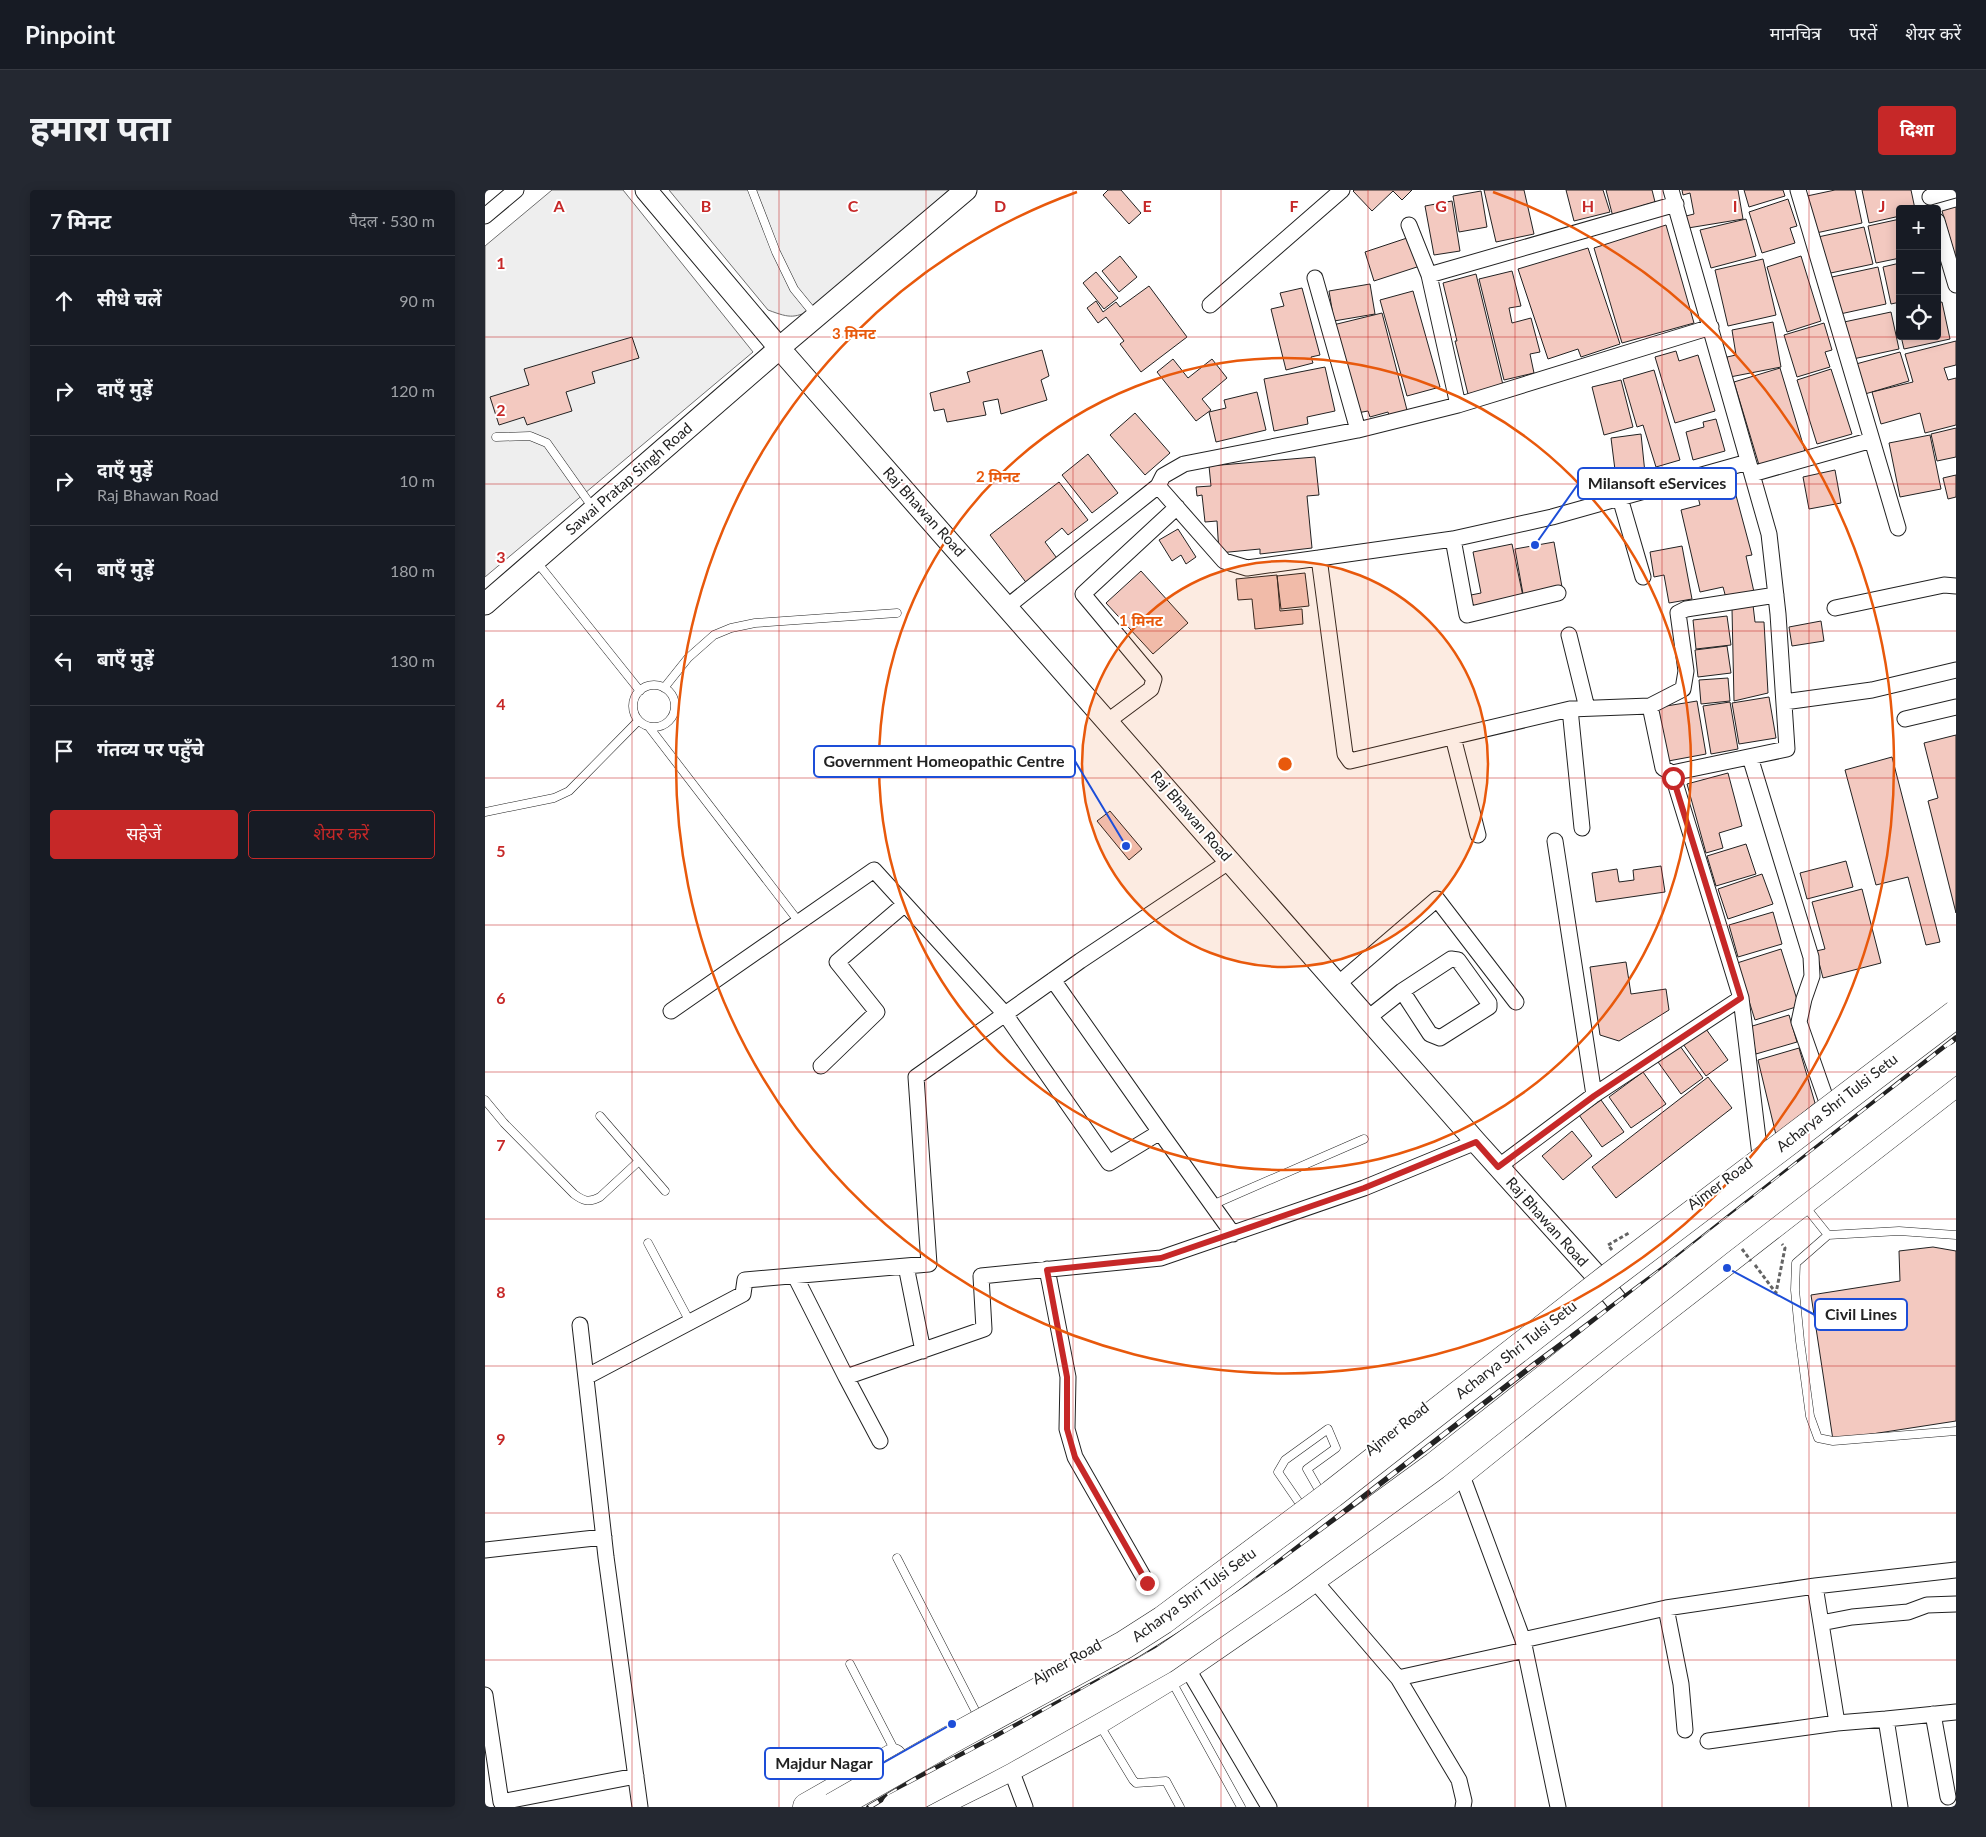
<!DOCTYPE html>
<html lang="hi">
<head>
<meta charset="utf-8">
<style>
	body { margin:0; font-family:Lato,"Noto Sans Devanagari",sans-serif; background:#242831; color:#f1f3f6 }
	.controls { position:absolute; right:15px; top:15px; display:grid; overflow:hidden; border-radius:5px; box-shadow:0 2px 12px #0003 }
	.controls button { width:45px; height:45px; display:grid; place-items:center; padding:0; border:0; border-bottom:1px solid #363941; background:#171b24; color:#f1f3f6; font:25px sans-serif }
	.stop { position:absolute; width:15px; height:15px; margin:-11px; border:4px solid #c62828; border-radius:50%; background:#fff }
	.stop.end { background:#c62828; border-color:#fff; box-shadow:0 1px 5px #0008 }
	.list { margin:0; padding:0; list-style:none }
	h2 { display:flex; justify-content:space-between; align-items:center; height:65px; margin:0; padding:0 20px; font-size:21px }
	h2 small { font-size:16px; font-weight:400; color:#9ea1a6 }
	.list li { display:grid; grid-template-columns:32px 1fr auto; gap:15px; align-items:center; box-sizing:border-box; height:90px; padding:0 20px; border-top:1px solid #363941 }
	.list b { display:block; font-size:19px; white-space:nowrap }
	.list p { margin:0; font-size:16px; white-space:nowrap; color:#9ea1a6 }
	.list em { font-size:16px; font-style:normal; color:#9ea1a6 }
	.actions { display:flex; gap:10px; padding:15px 20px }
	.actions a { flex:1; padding:11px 0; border:1px solid #c62828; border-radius:5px; text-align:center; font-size:18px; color:#c62828 }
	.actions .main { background:#c62828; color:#fff }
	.icon { flex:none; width:28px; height:28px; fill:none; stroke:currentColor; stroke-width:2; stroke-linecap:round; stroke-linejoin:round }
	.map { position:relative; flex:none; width:1471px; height:1617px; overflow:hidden; border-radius:5px }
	header { display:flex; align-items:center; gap:30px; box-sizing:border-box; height:70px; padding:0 25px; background:#171b24; border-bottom:1px solid #363941 }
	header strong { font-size:24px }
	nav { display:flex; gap:28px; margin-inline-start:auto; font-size:18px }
	.intro { display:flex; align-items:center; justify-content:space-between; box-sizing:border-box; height:120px; padding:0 30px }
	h1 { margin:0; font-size:35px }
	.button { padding:12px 22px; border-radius:5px; background:#c62828; color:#fff; font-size:18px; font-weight:700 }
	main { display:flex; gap:30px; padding:0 30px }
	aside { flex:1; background:#171b24; border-radius:5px; box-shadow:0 2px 12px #0003 }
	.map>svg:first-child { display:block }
</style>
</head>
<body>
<header>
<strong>Pinpoint</strong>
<nav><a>मानचित्र</a><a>परतें</a><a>शेयर करें</a></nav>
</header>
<div class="intro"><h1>हमारा पता</h1><a class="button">दिशा</a></div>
<main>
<aside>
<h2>7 मिनट<small>पैदल · 530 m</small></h2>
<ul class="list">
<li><svg class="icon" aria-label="ahead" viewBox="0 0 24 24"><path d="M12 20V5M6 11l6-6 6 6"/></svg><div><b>सीधे चलें</b></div><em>90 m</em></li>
<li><svg class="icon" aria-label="right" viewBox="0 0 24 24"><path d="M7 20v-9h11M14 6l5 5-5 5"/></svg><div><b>दाएँ मुड़ें</b></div><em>120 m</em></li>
<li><svg class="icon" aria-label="right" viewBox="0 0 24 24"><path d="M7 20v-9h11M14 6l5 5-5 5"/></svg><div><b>दाएँ मुड़ें</b><p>Raj Bhawan Road</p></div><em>10 m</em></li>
<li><svg class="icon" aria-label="left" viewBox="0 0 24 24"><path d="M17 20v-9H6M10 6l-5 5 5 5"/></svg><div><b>बाएँ मुड़ें</b></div><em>180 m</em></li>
<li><svg class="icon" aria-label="left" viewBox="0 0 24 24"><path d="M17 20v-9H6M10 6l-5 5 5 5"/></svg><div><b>बाएँ मुड़ें</b></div><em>130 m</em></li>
<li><svg class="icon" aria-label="arrive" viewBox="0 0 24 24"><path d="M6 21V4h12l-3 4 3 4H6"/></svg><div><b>गंतव्य पर पहुँचे</b></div></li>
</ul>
<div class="actions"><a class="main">सहेजें</a><a>शेयर करें</a></div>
</aside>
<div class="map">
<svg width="1471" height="1617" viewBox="0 0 1471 1617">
	<rect width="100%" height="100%" fill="#fff"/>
	<path fill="#eee" stroke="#6f6f6f" d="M67 0H138L268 162 0 387V56Z
		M184 0H464L331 118C309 128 307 129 283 120Z"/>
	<path fill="#f3c9c0" stroke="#222" d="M623 0H636L656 23 644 34 618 5Z
		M869 0H927L917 10 908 1 887 21 868 1Z
		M999 0H1039L1049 44 1011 52Z
		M1081 0H1118L1125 22 1089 31Z
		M1121 0H1167L1170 12 1156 16V20L1128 27Z
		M1197 0H1253L1258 29 1203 38 1201 26 1209 24 1205 3 1198 5Z
		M1259 0H1298L1300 6 1264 17Z
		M1350 0H1370L1377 33 1331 43 1322 6Z
		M1377 0H1426L1430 19H1415V26L1384 33Z
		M996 1 1002 37 974 42 968 6Z
		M1303 9 1312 36 1305 38 1310 53 1277 63 1264 22Z
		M967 11 975 61 949 65 940 16Z
		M1471 17V69L1457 21Z
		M1261 29 1271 66 1226 78 1215 40Z
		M1415 29V68L1391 73 1383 36Z
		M1181 35 1209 133 1137 153 1109 58Z
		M1379 37 1388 74 1341 84 1333 47Z
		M925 47 935 76 889 91 880 62Z
		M1103 58 1135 154 1096 167 1093 159 1063 169 1033 79Z
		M635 66 652 87 634 102 617 81Z
		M1316 66 1336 131 1302 142 1282 77Z
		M1278 69 1291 125 1243 136 1230 80Z
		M1415 73V112L1406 114 1398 77Z
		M1393 77 1401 114 1355 124 1347 87Z
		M1027 81 1036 116 1024 118 1027 133 1046 128 1055 162 1045 164 1049 183 1019 190 994 89Z
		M611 82 633 108 619 119 598 93Z
		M991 84 1018 195 983 204 970 151H972L958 93Z
		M885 94 890 124 849 131 844 101Z
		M664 96 702 147 656 182 635 154 639 151 621 127 613 133 602 118 611 111 618 122 631 112 635 117Z
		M817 98 835 165 826 167 828 173 801 180 786 119 799 116 795 103Z
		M928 101 955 197 922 206 895 110Z
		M1457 112 1465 149 1419 159 1416 146H1452V113Z
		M1406 122 1414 159 1368 169 1359 132Z
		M897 123 923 224 905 229 903 222 885 227 883 221 872 223 848 135Z
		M1288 132 1296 177 1245 187 1242 167 1251 165 1247 140Z
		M1339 133 1347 160 1340 162 1345 177 1312 187 1299 145Z
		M147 147 154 168 107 182 110 193 81 202 87 221 42 235 39 227 14 235 5 207 44 195 39 179Z
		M1471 151V175L1459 178 1463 190 1471 188V235L1440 243 1435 223 1396 234 1387 202 1428 192 1420 164Z
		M557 160 564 186 556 190 562 210 516 224 513 209 498 212 501 225 462 232 459 219 449 221 445 203 485 192 482 182Z
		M1191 161 1194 171 1213 165 1230 221 1190 233 1170 167Z
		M1415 162 1424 191 1380 204 1371 174Z
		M688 169 703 188 727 169 742 188 717 209 726 220 711 231 672 182Z
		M840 177 850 221 822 227 823 234 789 241 779 189Z
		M1295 178 1320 261 1274 275 1249 192Z
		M1346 179 1367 244 1332 254 1312 190Z
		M1169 180 1195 270 1171 277 1158 235 1152 237 1138 189Z
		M1136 190 1148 237 1119 245 1107 197Z
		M772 202 781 240 731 252 724 222 741 218 739 210Z
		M650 223 685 263 660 285 625 245Z
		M1231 229 1240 261 1208 270 1201 242 1219 237 1218 232Z
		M1471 238V267L1452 271 1446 244Z
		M1156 244 1161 293 1132 296 1126 248Z
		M1445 245 1456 299 1415 307 1404 253Z
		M603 264 633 303 607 323 577 285Z
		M830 267 834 305 822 306 827 358 775 364V359L734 363 732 331 720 332 717 305 712 306 711 297 726 296 724 276Z
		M1350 280 1356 313 1324 319 1318 287Z
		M1245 283 1267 365 1261 366 1269 402 1241 408 1238 397 1215 402 1196 320 1215 315 1209 291Z
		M1471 285V307L1463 309 1458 288Z
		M574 292 603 330 583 345 577 338 560 352 574 371 543 395 505 345Z
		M693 339 711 367 701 374 696 365 687 371 674 350Z
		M1069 352 1077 397 1038 404 1030 359Z
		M1027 354 1039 411 984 422 981 406 996 403 988 362Z
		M1197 356 1207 409 1184 413 1179 385 1169 387 1165 362Z
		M656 381 703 433 668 464 621 413Z
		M820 383 824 416 796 419 792 386Z
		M792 385 795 421 817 419 818 434 770 439 767 409 753 410 751 389Z
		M1268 415 1270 432H1279L1283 503 1249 511 1247 419Z
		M1242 426 1246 455 1211 459 1208 430Z
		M1336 431 1339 451 1307 456 1304 437Z
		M1242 456 1246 483 1213 487 1210 460Z
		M1243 488 1245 511 1216 514 1214 490Z
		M1284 507 1291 548 1254 554 1247 513Z
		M1212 511 1221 564 1178 572 1169 518Z
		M1245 512 1253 559 1226 564 1218 516Z
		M1471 545V723L1443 611 1453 608 1439 553Z
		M1407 567 1455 752 1441 755 1423 687 1391 695 1360 580Z
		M1243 583 1257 636 1234 643 1238 658 1221 663 1202 594Z
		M625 621 657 659 644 670 612 631Z
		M1261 654 1271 684 1231 696 1222 666Z
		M1361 671 1368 697 1322 709 1315 683Z
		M1176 676 1180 702 1111 712 1107 683 1132 679 1134 692 1149 690 1148 680Z
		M1277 684 1288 714 1243 729 1233 699Z
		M1377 699 1396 773 1338 788 1331 761 1340 759 1327 712Z
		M1288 722 1297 754 1253 767 1244 735Z
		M1296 759 1314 816 1270 830 1252 773Z
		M1141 772 1146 804 1181 799 1184 820 1134 851 1115 845 1105 777Z
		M1304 825 1312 852 1271 864 1264 837Z
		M1221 839 1243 870 1221 886 1198 854Z
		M1195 856 1218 888 1196 904 1173 872Z
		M1314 858 1330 913 1291 945 1273 870Z
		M1158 882 1181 914 1146 938 1124 907Z
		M1223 887 1247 918 1131 1008 1107 977Z
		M1116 910 1139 942 1117 957 1094 925Z
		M1087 941 1107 966 1078 990 1057 966Z
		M1448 1057 1471 1061V1231L1348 1250 1326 1105 1415 1091 1414 1061Z"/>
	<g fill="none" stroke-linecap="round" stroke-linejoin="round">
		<defs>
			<path id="lane" d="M267 0 291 62 309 99 331 126
				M11 247 45 246 62 253 108 318
				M51 371 155 501
				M148 516a21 21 0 1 1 42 0a21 21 0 1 1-42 0Z
				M179 498 203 468 229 445 246 438 270 433 412 423
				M164 537 314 732
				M0 622 69 608 84 601 153 531
				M0 910 19 933 89 1004C98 1011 104 1013 115 1007L154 971
				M115 926 180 1001
				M727 1015 879 949
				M1319 1015 1343 1045
				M1471 1045 1414 1041 1343 1045 1311 1073 1310 1100 1315 1151 1325 1226 1333 1248 1348 1251 1471 1241
				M163 1053 205 1132
				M815 1314 793 1282 800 1270 843 1239 851 1258 822 1279 834 1300
				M412 1368 491 1522
				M365 1474 411 1563
				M686 1490 756 1617
				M614 1534 648 1590 651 1593 681 1591 695 1617"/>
			<path id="street" d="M1186 0 1284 344 1293 424 1302 559 1187 583 1256 808 1275 965
				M1313 0 1413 338
				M1445 7 1470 0
				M0 26 31 0
				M1452 31 1471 95
				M924 35 944 85
				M830 88 873 240
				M725 115 857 0
				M973 215 944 85 1191 14
				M1267 284 1387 250
				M1135 308 1158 387
				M968 349 982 425 1073 403
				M834 368 968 349 1067 327 1263 272
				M523 416 673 296
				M1350 418 1459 395 1471 396
				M1084 445 1102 518
				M1299 512 1387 500 1471 480
				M1165 516 1198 499 1201 481 1193 423 1201 419 1291 405
				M1085 519 1097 638
				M1420 529 1471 517
				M623 531 666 499 669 489 598 404 692 317
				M968 547 993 645
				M1265 567 1326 767 1327 786 1319 809 1314 832 1342 912
				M1187 583 1178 578 1165 516 1085 519 865 571 860 564 834 368 762 378 739 371 673 296 678 286 699 274 873 240 973 215 1226 137
				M1070 651 1109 905
				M853 794 952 709 1031 812
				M186 821 389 680 520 824 624 973 675 942 568 790
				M883 828 917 801 966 769 973 770 1004 813V817L955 848 945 844 917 801
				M336 876 392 822 352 772 420 714
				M675 942 748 1044
				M1013 977 1109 905 1256 808
				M421 1076 438 1161
				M562 1079 583 1187 582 1239 590 1267 662 1393
				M310 1086 361 1187
				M95 1135 121 1367 155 1617
				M101 1187 258 1104 260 1090 444 1074 431 887 595 771 745 671
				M395 1251 361 1187 499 1139 496 1086 676 1068 879 998 991 952
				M973 1283 979 1291 1038 1450 1073 1617
				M0 1360 119 1347
				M828 1389 913 1488 1040 1460
				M1330 1396 1352 1533 1401 1529 1415 1617
				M1181 1418 1196 1494 1200 1540
				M1336 1433 1367 1427 1423 1422 1442 1415 1471 1414
				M1038 1450 1181 1418 1330 1396 1471 1380
				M701 1476 784 1617
				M913 1488 974 1590 979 1611 978 1617
				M0 1505 16 1612 151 1586
				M1448 1524 1463 1607
				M1401 1529 1471 1522
				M1223 1551 1352 1533
				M525 1577 540 1617"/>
			<path id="secondary" d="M161 0 291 154
				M300 153 481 0
				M302 167 991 952 1110 1084 1151 1135
				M0 414 288 164"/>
			<path id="highway" d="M322 1617 408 1568
				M444 1617 525 1577 611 1531 701 1476 807 1403 959 1295 1129 1158 1471 892"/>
		</defs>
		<use href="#lane" stroke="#222" stroke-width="9"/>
		<use href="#street" stroke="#222" stroke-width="17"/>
		<use href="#secondary" stroke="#222" stroke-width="23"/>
		<use href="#highway" stroke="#222" stroke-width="29"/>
		<path stroke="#646464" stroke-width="3" stroke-dasharray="4 2.5" stroke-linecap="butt" d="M1127 1060 1123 1055 1144 1043
			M1270 1075 1291 1103 1300 1058 1297 1054"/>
		<use href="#lane" stroke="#fff" stroke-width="8"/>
		<use href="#street" stroke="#fff" stroke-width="15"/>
		<use href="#secondary" stroke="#fff" stroke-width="21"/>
		<use href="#highway" stroke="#fff" stroke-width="28"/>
		<defs>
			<path id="rail" d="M359 1617 420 1582 542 1517 715 1416 817 1340 1038 1166 1471 833
				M384 1617 429 1590 653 1470 727 1424 1047 1176 1183 1075 1471 848"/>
		</defs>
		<use href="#rail" stroke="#222" stroke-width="5.5"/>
		<use href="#rail" stroke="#fff" stroke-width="4" stroke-dasharray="11" stroke-linecap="butt"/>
		<defs>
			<path id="highway-bridge" d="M348 1617 465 1550 639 1455 678 1430 847 1304 1122 1089 1471 824
				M411 1617 517 1561 678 1470 798 1387 950 1276 1232 1053 1471 868"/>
		</defs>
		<use href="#highway-bridge" stroke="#222" stroke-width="29" stroke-linecap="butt"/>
		<path stroke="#646464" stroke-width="3" stroke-dasharray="4 2.5" stroke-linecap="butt" d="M1257 1059 1266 1071"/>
		<use href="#highway-bridge" stroke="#fff" stroke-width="28"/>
	</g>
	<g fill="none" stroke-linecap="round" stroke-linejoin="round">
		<path stroke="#c62828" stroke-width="6" d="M662 1393 590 1267 582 1239V1187L562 1080 676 1068 879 998 991 952 1013 977 1109 906 1256 808 1188 588"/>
	</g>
	<path fill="none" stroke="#c62828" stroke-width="1" stroke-opacity="0.55" d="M147 0V1617M294 0V1617M441 0V1617M588 0V1617M736 0V1617M883 0V1617M1030 0V1617M1177 0V1617M1324 0V1617M0 147H1471M0 294H1471M0 441H1471M0 588H1471M0 735H1471M0 882H1471M0 1029H1471M0 1176H1471M0 1323H1471M0 1470H1471"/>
	<circle cx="800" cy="574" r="203" fill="#e8590c" fill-opacity=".12"/>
	<g fill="none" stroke="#e8590c" stroke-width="2.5">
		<circle cx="800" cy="574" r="203"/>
		<circle cx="800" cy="574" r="406"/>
		<path d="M1008 2A609 609 0 1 1 592 2"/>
	</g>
	<g text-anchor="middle" stroke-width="4" stroke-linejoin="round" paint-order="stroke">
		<g font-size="15" fill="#222" stroke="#fff">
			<text transform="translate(144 289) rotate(-41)" y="5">Sawai Pratap Singh Road</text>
			<text transform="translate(439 322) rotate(48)" y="5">Raj Bhawan Road</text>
			<text transform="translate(706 626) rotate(49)" y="5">Raj Bhawan Road</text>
			<text transform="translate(1352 913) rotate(-38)" y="5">Acharya Shri Tulsi Setu</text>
			<text transform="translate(1235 994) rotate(-36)" y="5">Ajmer Road</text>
			<text transform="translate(1062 1032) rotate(48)" y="5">Raj Bhawan Road</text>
			<text transform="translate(1031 1160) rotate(-38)" y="5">Acharya Shri Tulsi Setu</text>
			<text transform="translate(912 1239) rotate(-38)" y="5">Ajmer Road</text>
			<text transform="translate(709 1405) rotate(-36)" y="5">Acharya Shri Tulsi Setu</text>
			<text transform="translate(582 1472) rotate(-29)" y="5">Ajmer Road</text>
		</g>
	</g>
	<g font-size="16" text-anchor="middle" font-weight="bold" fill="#c62828" stroke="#fff" stroke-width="4" stroke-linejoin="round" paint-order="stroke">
		<text x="74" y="22">A</text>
		<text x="221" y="22">B</text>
		<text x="368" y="22">C</text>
		<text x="515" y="22">D</text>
		<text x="662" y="22">E</text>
		<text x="809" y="22">F</text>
		<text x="956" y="22">G</text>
		<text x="1103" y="22">H</text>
		<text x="1250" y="22">I</text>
		<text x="1397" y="22">J</text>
		<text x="16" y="79">1</text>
		<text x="16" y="226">2</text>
		<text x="16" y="373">3</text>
		<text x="16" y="520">4</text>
		<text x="16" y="667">5</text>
		<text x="16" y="814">6</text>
		<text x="16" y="961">7</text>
		<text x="16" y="1108">8</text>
		<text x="16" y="1255">9</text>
	</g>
	<circle cx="800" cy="574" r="8" fill="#e8590c" stroke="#fff" stroke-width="2.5"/>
	<g font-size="15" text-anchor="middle" font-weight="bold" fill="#e8590c" stroke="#fff" stroke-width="4" stroke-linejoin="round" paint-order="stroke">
		<text x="369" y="149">3 मिनट</text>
		<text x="513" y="292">2 मिनट</text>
		<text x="656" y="436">1 मिनट</text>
	</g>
	<path fill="none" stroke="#1d4ed8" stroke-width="2" d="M1050 355L1093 294M641 656L590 571M1242 1078L1330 1125M467 1534L398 1573"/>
	<g fill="#1d4ed8" stroke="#fff" stroke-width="2">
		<circle cx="1050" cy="355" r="5"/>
		<circle cx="641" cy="656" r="5"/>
		<circle cx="1242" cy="1078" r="5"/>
		<circle cx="467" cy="1534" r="5"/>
	</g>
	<g fill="#fff" stroke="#1d4ed8" stroke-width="2">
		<rect x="1093" y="278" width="158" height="31" rx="5"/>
		<rect x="329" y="556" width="261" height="31" rx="5"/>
		<rect x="1330" y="1109" width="92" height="31" rx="5"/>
		<rect x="280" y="1558" width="118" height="31" rx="5"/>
	</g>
	<g font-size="16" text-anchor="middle" font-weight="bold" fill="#222">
		<text x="1172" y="299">Milansoft eServices</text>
		<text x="459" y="577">Government Homeopathic Centre</text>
		<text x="1376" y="1130">Civil Lines</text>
		<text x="339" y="1579">Majdur Nagar</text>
	</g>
</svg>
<div class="controls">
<button>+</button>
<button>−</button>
<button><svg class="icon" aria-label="locate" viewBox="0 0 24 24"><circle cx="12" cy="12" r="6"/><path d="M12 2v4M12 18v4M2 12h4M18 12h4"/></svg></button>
</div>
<div class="stop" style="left:1188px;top:588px"></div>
<div class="stop end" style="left:662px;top:1393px"></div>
</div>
</main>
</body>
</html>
